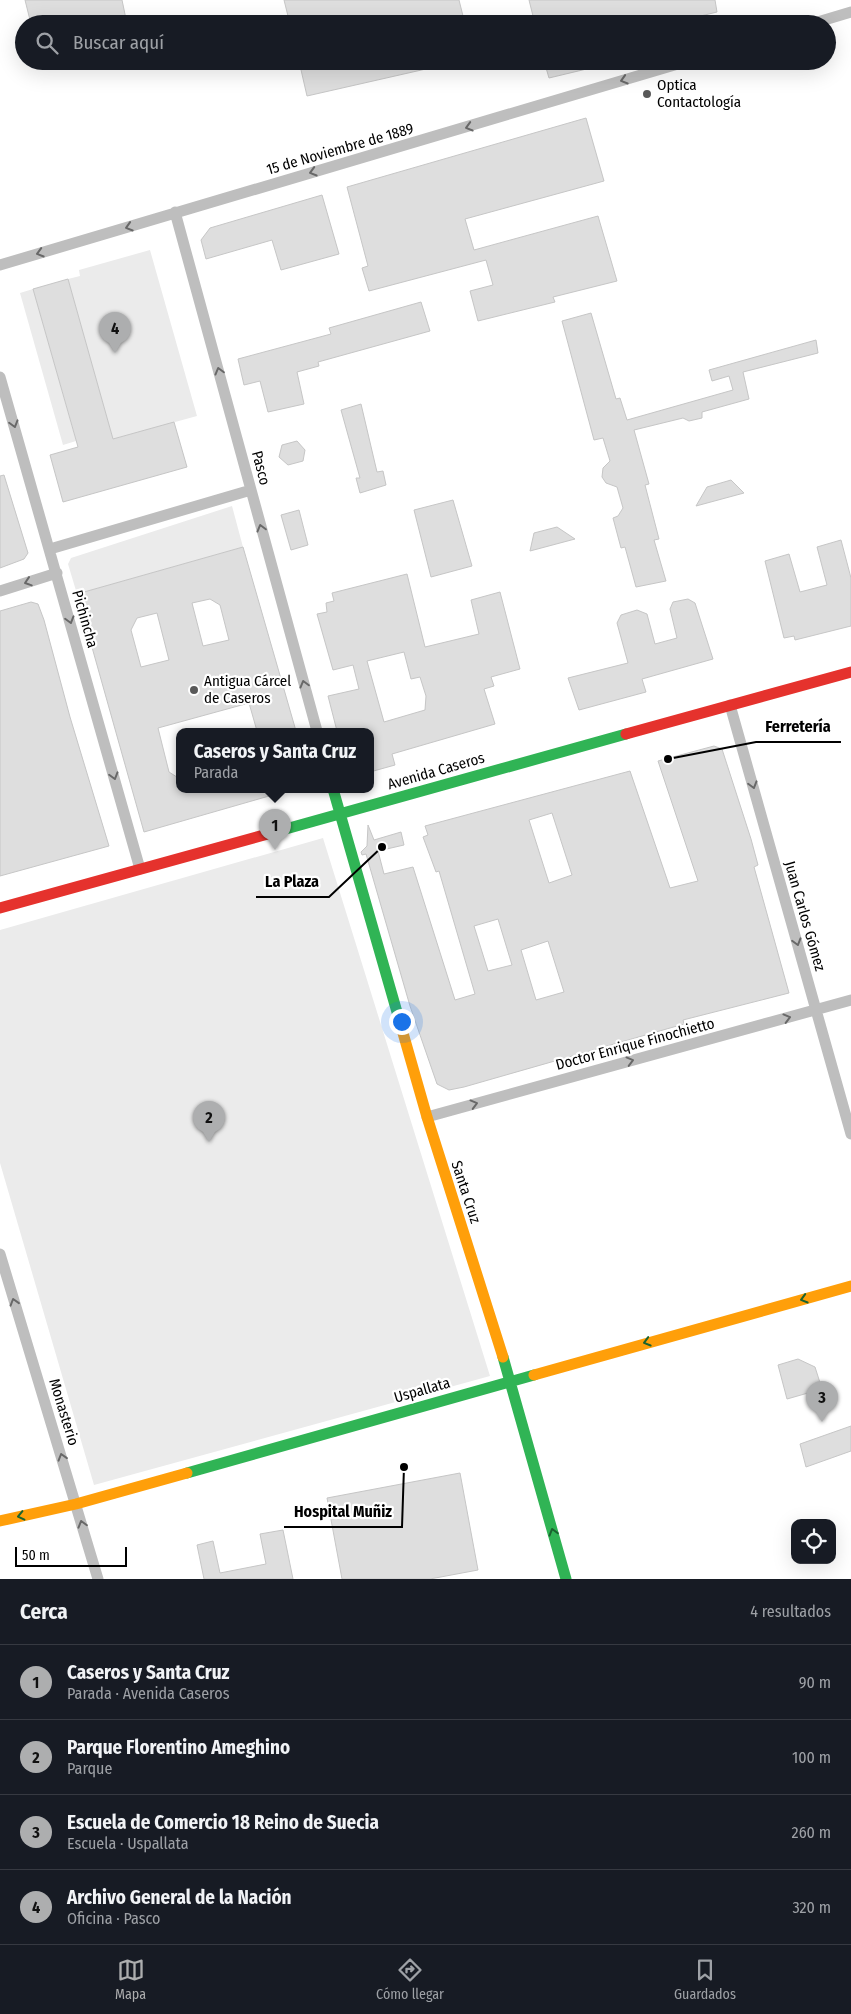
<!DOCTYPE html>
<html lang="es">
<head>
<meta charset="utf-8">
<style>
	body { margin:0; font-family:"Fira Sans Condensed",sans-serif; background:#242831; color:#f1f3f6 }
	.controls { position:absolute; right:15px; bottom:15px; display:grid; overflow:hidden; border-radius:10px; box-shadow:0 5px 20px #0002 }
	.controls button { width:45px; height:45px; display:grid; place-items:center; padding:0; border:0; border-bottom:1px solid #363941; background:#171b24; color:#f1f3f6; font:25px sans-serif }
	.scale { position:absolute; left:15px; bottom:12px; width:112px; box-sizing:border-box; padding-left:5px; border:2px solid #000; border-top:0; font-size:14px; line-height:18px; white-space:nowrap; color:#000; -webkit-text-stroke:4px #fff; paint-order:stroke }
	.you { position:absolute; left:401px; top:1021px; width:18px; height:18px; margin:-12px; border:4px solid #fff; border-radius:50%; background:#1a73e8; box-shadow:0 0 0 8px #1a73e833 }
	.badge { display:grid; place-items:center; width:32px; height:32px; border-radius:50%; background:#adaeaf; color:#111; font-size:16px; font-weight:700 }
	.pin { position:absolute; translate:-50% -41px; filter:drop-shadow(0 1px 2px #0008) }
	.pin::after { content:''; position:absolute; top:26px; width:18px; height:15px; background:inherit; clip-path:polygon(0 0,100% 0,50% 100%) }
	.popup { position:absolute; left:176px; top:728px; width:198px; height:65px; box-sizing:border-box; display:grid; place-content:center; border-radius:10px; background:#171b24; filter:drop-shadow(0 1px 4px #0005); font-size:16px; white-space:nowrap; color:#9ea1a6 }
	.popup b { font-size:19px; color:#f1f3f6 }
	.popup::after { content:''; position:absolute; left:50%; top:100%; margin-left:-10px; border:10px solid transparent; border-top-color:#171b24 }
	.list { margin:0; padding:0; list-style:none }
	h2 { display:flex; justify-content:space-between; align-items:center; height:65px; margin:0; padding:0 20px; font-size:21px }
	h2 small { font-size:16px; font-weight:400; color:#9ea1a6 }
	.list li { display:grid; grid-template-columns:32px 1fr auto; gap:15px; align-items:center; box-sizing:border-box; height:75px; padding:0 20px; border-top:1px solid #363941 }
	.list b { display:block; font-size:19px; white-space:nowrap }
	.list p { margin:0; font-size:16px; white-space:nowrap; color:#9ea1a6 }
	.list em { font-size:16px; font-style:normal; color:#9ea1a6 }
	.icon { flex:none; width:28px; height:28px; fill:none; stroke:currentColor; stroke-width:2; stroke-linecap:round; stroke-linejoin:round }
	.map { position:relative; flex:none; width:851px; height:1579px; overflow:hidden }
	.search { position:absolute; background:#171b24; box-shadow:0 5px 20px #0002; left:15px; right:15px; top:15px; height:55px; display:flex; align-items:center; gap:12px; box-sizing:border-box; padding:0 18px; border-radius:28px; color:#9ea1a6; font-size:19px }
	.sheet { height:365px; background:#171b24 }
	nav { display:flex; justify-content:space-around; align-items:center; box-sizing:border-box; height:70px; border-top:1px solid #363941; background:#171b24; font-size:14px; color:#9ea1a6 }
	nav a { display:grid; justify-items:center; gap:2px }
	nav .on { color:#adaeaf }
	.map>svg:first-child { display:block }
</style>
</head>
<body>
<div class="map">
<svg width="851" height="1579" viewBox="0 0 851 1579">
	<rect width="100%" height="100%" fill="#fff"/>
	<path fill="#ebebeb" d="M150 250 197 416 113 439 68 279 80 276 79 270Z
		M33 289 76 441 63 445 20 293Z
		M232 506 243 547 77 594 68 564 71 558Z
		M323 838 490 1376 94 1485 0 1163V930Z"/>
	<path fill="#dedede" stroke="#c6c6c6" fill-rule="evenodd" d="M25 0H122L126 19 107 24H75L74 20 55 24H31Z
		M284 0H459L465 24H383V21L371 24H290Z
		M529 0H715L717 12 668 24H535Z
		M299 61H438L439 66 307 96Z
		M544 61H598L599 66 549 78Z
		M586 118 604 181 465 219 474 250 598 216 617 281 553 297 555 302 478 321 470 291 493 285 486 260 369 291 362 268 368 266 347 187Z
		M322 195 339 254 281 270 272 240 206 259 201 240 210 228Z
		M68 279 113 439 174 422 187 467 63 502 50 455 78 447 33 289Z
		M421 302 430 331 318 362 319 366 297 372 304 404 268 412 260 381 244 385 238 359 331 334 329 328Z
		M591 313 616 399 620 398 627 420 733 390 729 376 712 381 709 370 816 340 818 353 743 372 749 399 702 412V418L689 421 683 418 634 430 649 484 645 485 659 539 654 540 666 581 636 587 625 547 621 548 613 518 618 516 623 508 617 487 606 483 602 477 603 468 610 461 603 438 594 440 562 321Z
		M361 404 377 472 383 471 386 485 360 493 356 478H360L341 410Z
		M297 441 305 450 303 461 288 465 279 457 282 445Z
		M4 475 28 553 24 559 0 568V476Z
		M731 480 744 493 696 506 707 487Z
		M453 500 472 566 431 577 414 510Z
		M299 510 308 545 291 550 281 515Z
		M557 527 575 539 530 551 534 533Z
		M841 540 851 578V626L795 640 794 636 784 638 765 561 789 554 800 592 827 585 817 547Z
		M243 547 296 731H257L249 703 158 728 169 772 180 779V789H282L283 792 144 832 77 594ZM210 599 220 605 229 640 203 646 192 603ZM157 613 169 660 141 667 131 630 137 618Z
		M407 574 425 647 479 634 471 600 500 592 520 669 491 677 494 686 484 689 495 724 392 754 395 765 370 772V731H337L328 696 359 689 353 665 333 670 317 614 327 612 326 603 334 601 332 593ZM404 652 411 679 420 677 426 696 425 710 384 722 367 661Z
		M688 599 695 603 713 659 642 679 646 692 579 710 568 678 628 663 617 623 621 615 637 610 647 614 655 644 677 638 670 609 673 602Z
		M31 602 38 604 44 620 70 717 109 846 0 876V611Z
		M714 746 722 749 751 839 758 865 754 867 789 993 683 1020 684 1024 464 1087 449 1090 437 1084 410 1006 366 854 362 855 361 852 367 846 368 825 374 840 401 832 404 845 378 851 384 874 413 867 455 1000 475 994 439 871 436 872 423 837 428 835 425 826 630 771 670 888 698 881 658 761ZM552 813 572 875 549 883 529 820ZM498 919 512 965 488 971 474 926ZM548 941 564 992 536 1000 521 950Z
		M798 1359 815 1367 822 1389 787 1399 778 1365Z
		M851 1426V1451L806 1467 800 1444Z
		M460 1473 478 1570 430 1579H342L327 1498Z
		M283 1530 293 1579H204L197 1545 213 1541 220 1573 266 1564 260 1534Z"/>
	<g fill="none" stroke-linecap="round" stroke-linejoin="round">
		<path stroke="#bebebe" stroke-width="11" d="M811 24 851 12
			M175 212 317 731
			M0 265 688 61
			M0 377 140 869
			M50 549 251 490
			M0 591 57 573
			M730 705 851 1134
			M427 1117 851 1000
			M0 1254 98 1579"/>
		<path stroke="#30b455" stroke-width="11" d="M333 789 399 1019
			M275 832 626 734
			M503 1357 566 1579
			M187 1473 534 1375"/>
		<path stroke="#ff9f0a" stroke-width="11" d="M399 1019 427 1117 503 1357
			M534 1375 851 1286
			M0 1521 76 1504 187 1473"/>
		<path stroke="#e5322d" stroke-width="11" d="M626 734 851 672
			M0 908 275 832"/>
	</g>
	<defs><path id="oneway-chevron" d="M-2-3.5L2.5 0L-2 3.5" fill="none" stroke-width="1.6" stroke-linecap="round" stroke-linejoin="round" transform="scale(1.25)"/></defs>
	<g stroke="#686868">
		<use href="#oneway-chevron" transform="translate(624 80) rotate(163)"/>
		<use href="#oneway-chevron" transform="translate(469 127) rotate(164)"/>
		<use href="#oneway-chevron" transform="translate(313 172) rotate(164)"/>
		<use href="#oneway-chevron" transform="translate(129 227) rotate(163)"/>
		<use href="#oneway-chevron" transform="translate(40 253) rotate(164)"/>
		<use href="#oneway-chevron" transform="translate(219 371) rotate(-105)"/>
		<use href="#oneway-chevron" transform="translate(14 424) rotate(74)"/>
		<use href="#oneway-chevron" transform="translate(261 528) rotate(-105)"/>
		<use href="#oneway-chevron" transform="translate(28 582) rotate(162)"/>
		<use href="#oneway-chevron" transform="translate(70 620) rotate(74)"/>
		<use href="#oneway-chevron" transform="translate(304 684) rotate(-105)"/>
		<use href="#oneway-chevron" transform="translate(114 776) rotate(74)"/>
		<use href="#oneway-chevron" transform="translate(753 785) rotate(74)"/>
		<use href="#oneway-chevron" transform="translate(797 942) rotate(74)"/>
		<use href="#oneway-chevron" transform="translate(787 1018) rotate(-15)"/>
		<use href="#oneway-chevron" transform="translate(630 1061) rotate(-15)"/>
		<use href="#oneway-chevron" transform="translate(474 1104) rotate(-15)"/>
		<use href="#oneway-chevron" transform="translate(14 1302) rotate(-107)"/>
		<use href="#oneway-chevron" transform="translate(62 1457) rotate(-107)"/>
		<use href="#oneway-chevron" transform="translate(82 1524) rotate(-106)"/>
	</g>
	<g stroke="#1a632f">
		<use href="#oneway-chevron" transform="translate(804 1299) rotate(164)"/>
		<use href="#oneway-chevron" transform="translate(647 1342) rotate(164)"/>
		<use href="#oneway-chevron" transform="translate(21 1516) rotate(167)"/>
		<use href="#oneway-chevron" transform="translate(553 1532) rotate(-106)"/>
	</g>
	<g fill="#595959" stroke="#fff" stroke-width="2">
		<circle cx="647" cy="94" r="5"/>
		<circle cx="194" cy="690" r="5"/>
	</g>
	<g text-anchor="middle" stroke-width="4.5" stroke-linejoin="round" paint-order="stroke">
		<g font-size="15" fill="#000" stroke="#fff" text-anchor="start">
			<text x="657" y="90">Optica<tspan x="657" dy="17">Contactología</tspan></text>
			<text x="204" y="686">Antigua Cárcel<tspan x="204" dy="17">de Caseros</tspan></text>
		</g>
		<g font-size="15" fill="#000" stroke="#fff">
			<text transform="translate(340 149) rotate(-16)" y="5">15 de Noviembre de 1889</text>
			<text transform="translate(261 468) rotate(75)" y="5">Pasco</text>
			<text transform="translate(85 619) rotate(74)" y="5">Pichincha</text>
			<text transform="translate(436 771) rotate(-16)" y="5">Avenida Caseros</text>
			<text transform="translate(805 916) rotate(74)" y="5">Juan Carlos Gómez</text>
			<text transform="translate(635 1044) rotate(-15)" y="5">Doctor Enrique Finochietto</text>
			<text transform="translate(466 1192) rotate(72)" y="5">Santa Cruz</text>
			<text transform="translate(422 1390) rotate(-16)" y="5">Uspallata</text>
			<text transform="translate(64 1412) rotate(73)" y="5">Monasterio</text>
		</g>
	</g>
	<path fill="none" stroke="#000" stroke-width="2" d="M668 759L756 742H841M382 847L329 897H256M404 1467L402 1527H284"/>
	<g fill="#000" stroke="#fff" stroke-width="2">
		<circle cx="668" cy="759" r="5"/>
		<circle cx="382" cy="847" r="5"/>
		<circle cx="404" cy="1467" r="5"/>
	</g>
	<g font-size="16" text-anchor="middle" font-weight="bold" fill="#000" stroke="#fff" stroke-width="4.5" stroke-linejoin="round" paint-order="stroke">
		<text x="798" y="732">Ferretería</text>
		<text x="292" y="887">La Plaza</text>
		<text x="343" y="1517">Hospital Muñiz</text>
	</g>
</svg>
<div class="controls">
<button><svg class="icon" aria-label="locate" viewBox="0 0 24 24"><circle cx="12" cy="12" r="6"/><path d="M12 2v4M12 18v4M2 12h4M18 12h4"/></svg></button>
</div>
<div class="scale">50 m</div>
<div class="you"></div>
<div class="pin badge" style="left:275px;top:850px">1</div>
<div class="popup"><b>Caseros y Santa Cruz</b>Parada</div>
<div class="pin badge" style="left:209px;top:1142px">2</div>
<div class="pin badge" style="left:822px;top:1422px">3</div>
<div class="pin badge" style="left:115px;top:353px">4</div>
<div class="search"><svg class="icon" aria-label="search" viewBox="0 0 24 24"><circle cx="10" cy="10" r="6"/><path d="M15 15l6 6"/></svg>Buscar aquí</div>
</div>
<section class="sheet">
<h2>Cerca<small>4 resultados</small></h2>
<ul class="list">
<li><span class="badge">1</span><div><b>Caseros y Santa Cruz</b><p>Parada · Avenida Caseros</p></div><em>90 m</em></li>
<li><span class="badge">2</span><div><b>Parque Florentino Ameghino</b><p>Parque</p></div><em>100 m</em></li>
<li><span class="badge">3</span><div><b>Escuela de Comercio 18 Reino de Suecia</b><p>Escuela · Uspallata</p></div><em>260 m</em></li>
<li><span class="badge">4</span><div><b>Archivo General de la Nación</b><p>Oficina · Pasco</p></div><em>320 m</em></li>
</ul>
</section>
<nav>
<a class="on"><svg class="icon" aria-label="map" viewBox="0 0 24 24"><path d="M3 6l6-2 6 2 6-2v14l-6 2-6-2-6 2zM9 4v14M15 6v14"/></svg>Mapa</a>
<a><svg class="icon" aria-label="directions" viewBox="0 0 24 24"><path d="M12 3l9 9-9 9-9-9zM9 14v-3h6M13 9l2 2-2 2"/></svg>Cómo llegar</a>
<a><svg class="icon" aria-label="saved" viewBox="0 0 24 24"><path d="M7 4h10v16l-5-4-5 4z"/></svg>Guardados</a>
</nav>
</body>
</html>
